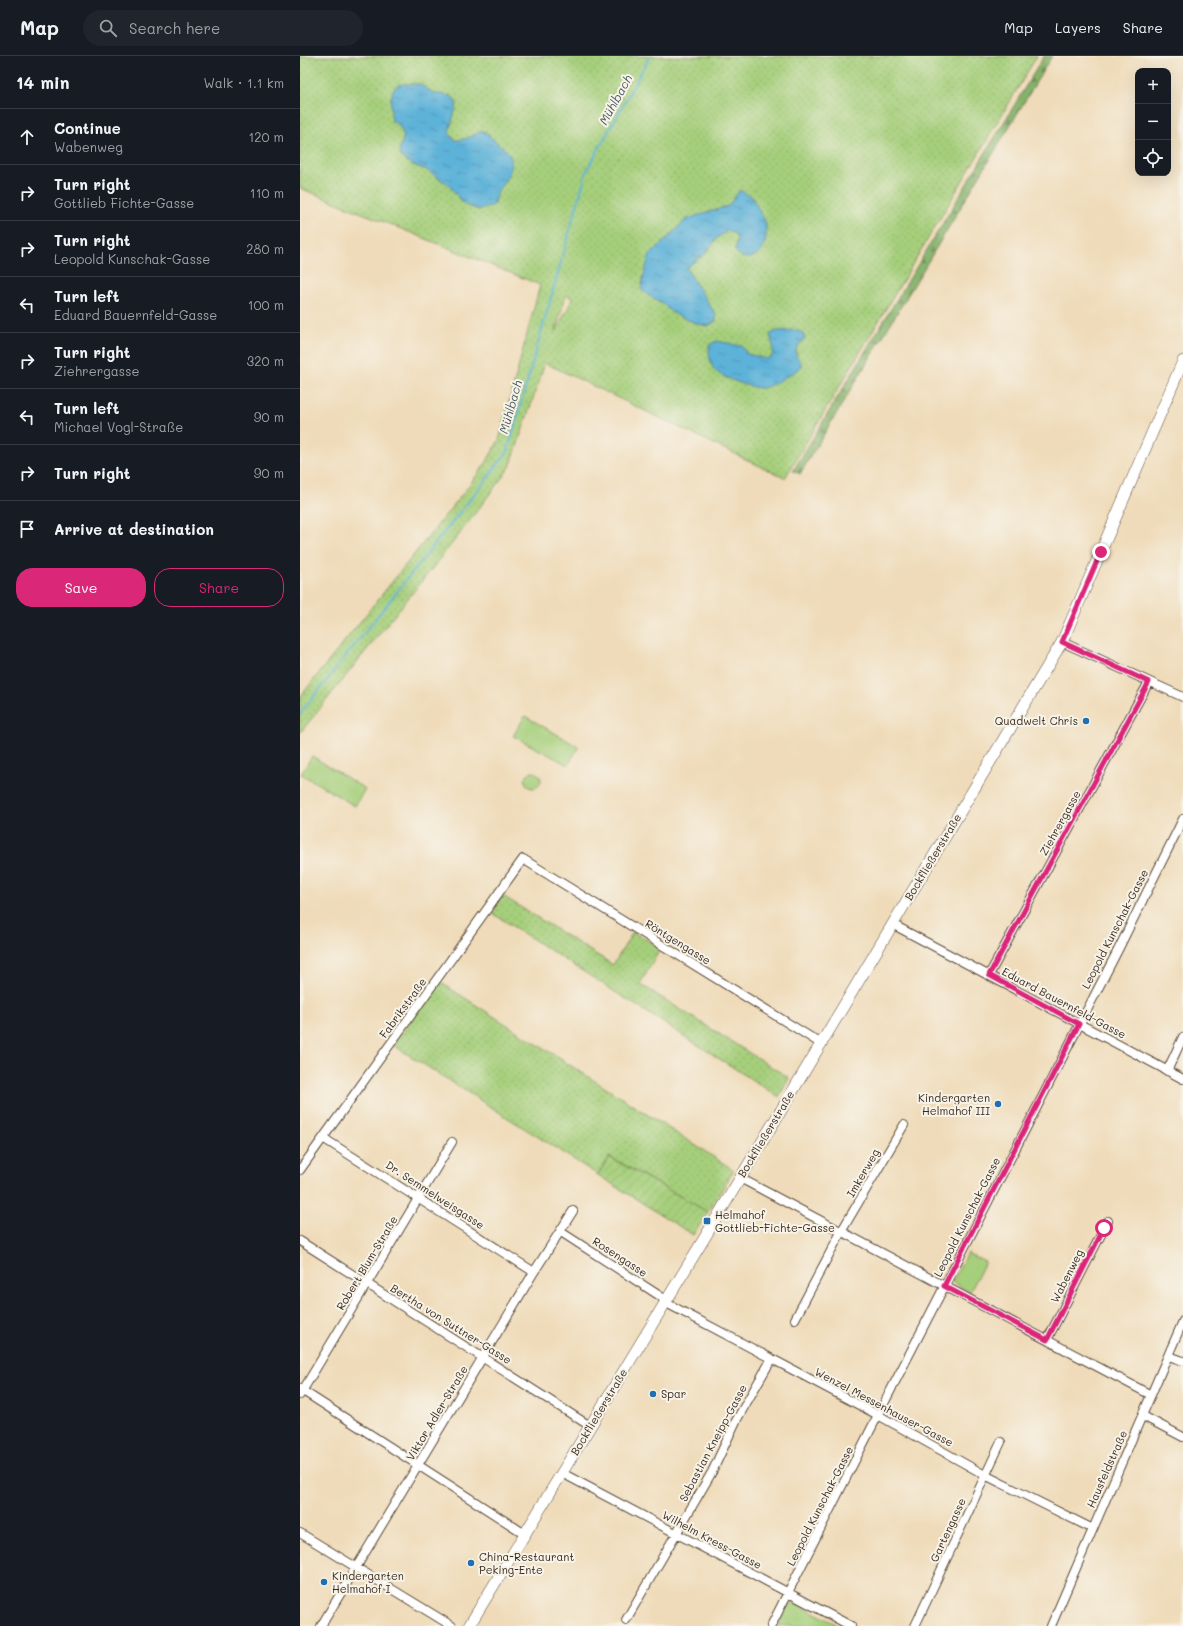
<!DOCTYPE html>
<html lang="en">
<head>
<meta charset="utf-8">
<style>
	body { margin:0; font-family:Mali,sans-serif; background:#20242c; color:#f1f3f6 }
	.controls { position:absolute; right:12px; top:12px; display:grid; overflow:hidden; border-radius:8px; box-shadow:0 4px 16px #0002 }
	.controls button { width:36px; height:36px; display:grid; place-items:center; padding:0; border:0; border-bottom:1px solid #363941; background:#171b24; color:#f1f3f6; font:20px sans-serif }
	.stop { position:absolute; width:12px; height:12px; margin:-9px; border:3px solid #db2777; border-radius:50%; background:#fff }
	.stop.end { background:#db2777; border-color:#fff; box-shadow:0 1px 4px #0008 }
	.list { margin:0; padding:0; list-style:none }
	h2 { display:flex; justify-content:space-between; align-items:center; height:52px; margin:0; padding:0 16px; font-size:17px }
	h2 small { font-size:13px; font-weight:400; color:#9ea1a6 }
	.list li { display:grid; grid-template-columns:26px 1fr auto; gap:12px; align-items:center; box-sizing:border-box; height:56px; padding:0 16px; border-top:1px solid #363941 }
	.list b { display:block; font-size:15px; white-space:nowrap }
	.list p { margin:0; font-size:13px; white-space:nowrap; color:#9ea1a6 }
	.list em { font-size:13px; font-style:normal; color:#9ea1a6 }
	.actions { display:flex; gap:8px; padding:12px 16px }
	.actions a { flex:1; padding:9px 0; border:1px solid #db2777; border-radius:16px; text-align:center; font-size:14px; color:#db2777 }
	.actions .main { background:#db2777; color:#fff }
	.icon { flex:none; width:22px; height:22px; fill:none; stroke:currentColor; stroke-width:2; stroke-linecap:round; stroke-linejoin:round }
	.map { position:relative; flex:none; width:883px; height:1570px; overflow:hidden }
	header { display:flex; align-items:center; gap:24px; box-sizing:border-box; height:56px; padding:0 20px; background:#171b24; border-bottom:1px solid #363941 }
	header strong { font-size:19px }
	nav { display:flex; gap:22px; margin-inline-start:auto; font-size:14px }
	.search { width:280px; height:36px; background:#20242c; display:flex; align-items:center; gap:10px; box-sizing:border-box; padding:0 14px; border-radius:22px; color:#9ea1a6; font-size:15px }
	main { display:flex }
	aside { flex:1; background:#171b24 }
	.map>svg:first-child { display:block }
</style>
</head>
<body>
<header>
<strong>Map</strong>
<div class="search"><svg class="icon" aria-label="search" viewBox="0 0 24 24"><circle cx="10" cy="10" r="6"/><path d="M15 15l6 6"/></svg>Search here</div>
<nav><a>Map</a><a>Layers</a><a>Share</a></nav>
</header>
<main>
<aside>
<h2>14 min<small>Walk · 1.1 km</small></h2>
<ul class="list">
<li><svg class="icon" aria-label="ahead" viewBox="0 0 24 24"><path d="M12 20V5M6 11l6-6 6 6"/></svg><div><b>Continue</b><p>Wabenweg</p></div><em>120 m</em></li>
<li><svg class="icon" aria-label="right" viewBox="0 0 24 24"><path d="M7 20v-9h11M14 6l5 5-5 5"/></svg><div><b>Turn right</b><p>Gottlieb Fichte-Gasse</p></div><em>110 m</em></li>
<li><svg class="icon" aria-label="right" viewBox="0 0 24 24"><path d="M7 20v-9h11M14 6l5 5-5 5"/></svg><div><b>Turn right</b><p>Leopold Kunschak-Gasse</p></div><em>280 m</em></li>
<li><svg class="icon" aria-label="left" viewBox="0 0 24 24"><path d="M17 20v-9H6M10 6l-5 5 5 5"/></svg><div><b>Turn left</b><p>Eduard Bauernfeld-Gasse</p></div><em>100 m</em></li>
<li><svg class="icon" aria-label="right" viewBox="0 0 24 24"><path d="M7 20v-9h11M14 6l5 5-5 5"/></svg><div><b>Turn right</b><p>Ziehrergasse</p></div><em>320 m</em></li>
<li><svg class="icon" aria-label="left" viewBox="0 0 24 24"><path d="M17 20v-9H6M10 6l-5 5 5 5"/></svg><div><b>Turn left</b><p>Michael Vogl-Straße</p></div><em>90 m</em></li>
<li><svg class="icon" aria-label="right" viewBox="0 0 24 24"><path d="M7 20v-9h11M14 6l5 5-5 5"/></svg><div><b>Turn right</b></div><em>90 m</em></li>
<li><svg class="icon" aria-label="arrive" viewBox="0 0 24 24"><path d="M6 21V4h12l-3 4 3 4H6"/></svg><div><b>Arrive at destination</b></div></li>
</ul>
<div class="actions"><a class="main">Save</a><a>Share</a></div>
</aside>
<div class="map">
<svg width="883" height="1570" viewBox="0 0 883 1570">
	<defs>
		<pattern id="grass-dots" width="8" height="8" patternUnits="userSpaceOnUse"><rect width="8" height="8" fill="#a6cf7b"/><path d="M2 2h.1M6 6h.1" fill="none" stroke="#90b26a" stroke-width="1.8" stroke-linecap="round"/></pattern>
		<pattern id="forest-firs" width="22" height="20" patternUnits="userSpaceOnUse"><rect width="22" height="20" fill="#84b26b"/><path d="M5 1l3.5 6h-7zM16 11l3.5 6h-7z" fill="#6d9157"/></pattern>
		<pattern id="garden-furrows" width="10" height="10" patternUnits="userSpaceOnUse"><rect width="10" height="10" fill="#a6cf7b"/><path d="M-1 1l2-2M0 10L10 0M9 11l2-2" fill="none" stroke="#90b26a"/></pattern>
		<pattern id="water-ripples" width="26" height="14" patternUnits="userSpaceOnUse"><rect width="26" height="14" fill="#5db2d9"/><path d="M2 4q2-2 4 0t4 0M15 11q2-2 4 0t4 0" fill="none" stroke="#4e91af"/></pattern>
	</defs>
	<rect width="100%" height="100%" fill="#f7f3e8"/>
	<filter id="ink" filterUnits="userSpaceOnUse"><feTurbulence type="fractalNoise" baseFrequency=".025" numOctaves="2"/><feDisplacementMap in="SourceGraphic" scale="8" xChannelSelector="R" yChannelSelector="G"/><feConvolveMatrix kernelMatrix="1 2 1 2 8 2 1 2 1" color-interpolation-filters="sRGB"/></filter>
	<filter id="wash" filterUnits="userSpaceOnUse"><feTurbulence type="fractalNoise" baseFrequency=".012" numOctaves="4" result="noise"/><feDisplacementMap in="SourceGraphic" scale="16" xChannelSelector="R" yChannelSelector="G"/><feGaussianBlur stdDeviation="0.9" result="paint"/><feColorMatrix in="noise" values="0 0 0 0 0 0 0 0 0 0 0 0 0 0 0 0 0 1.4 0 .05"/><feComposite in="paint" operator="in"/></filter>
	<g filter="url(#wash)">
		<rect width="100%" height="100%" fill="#efdbb9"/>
		<path fill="url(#grass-dots)" stroke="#707c4c" fill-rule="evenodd" d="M0 0H737L485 422 245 307 210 411 158 480 0 677V641L164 436 186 407 199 384 240 229 0 132ZM266 239 273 242 255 277Z
			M203 840 313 909 333 876 357 890 358 897 340 928 489 1022 479 1041 192 857Z
			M140 926 434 1114 408 1156 310 1101 298 1119 93 989Z"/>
		<path fill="url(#forest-firs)" stroke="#606e44" d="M744 0H752L500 418 493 415Z"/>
		<path fill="#a6cf7b" stroke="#707c4c" d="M225 660 279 691 268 709 213 680Z
			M12 700 65 733 55 750 1 718Z
			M225 724a8 8 0 1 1 16 0a8 8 0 1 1-16 0Z
			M667 1197 685 1206 670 1236 652 1226Z
			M494 1546 540 1570H477L489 1549Z"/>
		<path fill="url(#garden-furrows)" stroke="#707c4c" d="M309 1101 408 1156 393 1179 298 1119Z"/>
		<path fill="url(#water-ripples)" stroke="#4c6e7c" d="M107 28H120L133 37 151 40 155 44 157 49 149 75 154 84C166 85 172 79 182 75 189 78 191 82 197 87 199 89 202 90 204 92 220 107 207 120 199 134 196 138 195 144 194 149L179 154 165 149 148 128 125 113 115 110 106 105 101 100 99 94 104 80 99 69 92 65C91 56 88 35 97 30 100 28 104 28 107 28Z
			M440 134 452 141 466 167V182L462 195C449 204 447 206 435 195L437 183 434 177 427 175 417 182 406 197 386 212 416 259V265L408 270 395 267 371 256 361 246 349 240 341 233 345 214 350 199 387 163 428 150Z
			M496 274 503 277 505 283C496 290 492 298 501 306V311C495 316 470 331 463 332 453 333 419 321 414 313 409 306 409 297 409 289L417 285 442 290 447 298 467 303 473 299V290L470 279 476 275Z"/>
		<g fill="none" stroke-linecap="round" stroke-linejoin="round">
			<path stroke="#5db2d9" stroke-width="2" d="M0 658 207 397 287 114 350 0"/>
		</g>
	</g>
	<g filter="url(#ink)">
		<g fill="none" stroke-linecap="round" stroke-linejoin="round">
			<defs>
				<path id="minor" d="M762 586 883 641
					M592 868 883 1023
					M689 919 849 626
					M867 1015 883 981
					M23 1082 234 1216
					M0 1114 223 803 520 987
					M440 1122 851 1339
					M261 1176 360 1240 370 1249 578 1359 685 1419 793 1473
					M0 1185 290 1370
					M495 1263 541 1176 604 1069
					M747 1284 808 1165
					M869 1300 883 1305
					M0 1333 225 1478
					M0 1339 152 1086
					M843 1360 883 1381
					M262 1417 551 1570
					M0 1477 152 1570
					M326 1564 412 1416 436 1365 471 1304
					M21 1570 234 1216 273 1155
					M471 1570 578 1359 818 894 883 763
					M615 1570 701 1386
					M751 1570 883 1265"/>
				<path id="major" d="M169 1570 402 1186 762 586 883 305"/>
			</defs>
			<use href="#minor" stroke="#564535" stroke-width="10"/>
			<use href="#major" stroke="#564535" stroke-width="12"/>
			<use href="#minor" stroke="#fff" stroke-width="8"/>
			<use href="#major" stroke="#fff" stroke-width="11"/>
		</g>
	</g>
	<g fill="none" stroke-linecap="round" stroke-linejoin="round" filter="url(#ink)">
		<path stroke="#db2777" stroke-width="5" d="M801 496 762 586 849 626 689 919 779 968 644 1230 747 1284 804 1172"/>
	</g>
	<g fill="#1f6fb2" stroke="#f7f3e8" stroke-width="1.5">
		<circle cx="786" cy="665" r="4"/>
		<circle cx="698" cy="1048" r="4"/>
		<rect x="403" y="1161" width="8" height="8" rx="2"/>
		<circle cx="353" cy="1338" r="4"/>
		<circle cx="171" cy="1507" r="4"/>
		<circle cx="24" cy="1526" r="4"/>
	</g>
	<g text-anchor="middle" stroke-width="4" stroke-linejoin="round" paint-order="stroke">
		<g font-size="11" fill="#3b2a1e" stroke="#f7f3e8" text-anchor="start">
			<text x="778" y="669" text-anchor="end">Quadwelt Chris</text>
			<text x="690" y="1046" text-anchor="end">Kindergarten<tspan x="690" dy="13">Helmahof III</tspan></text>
			<text x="415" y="1163">Helmahof<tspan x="415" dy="13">Gottlieb-Fichte-Gasse</tspan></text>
			<text x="361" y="1342">Spar</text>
			<text x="179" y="1505">China-Restaurant<tspan x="179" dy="13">Peking-Ente</tspan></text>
			<text x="32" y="1524">Kindergarten<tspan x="32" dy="13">Helmahof I</tspan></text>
		</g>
		<g font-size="11" fill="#3b2a1e" stroke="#f7f3e8">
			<text transform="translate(760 767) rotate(-61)" y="4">Ziehrergasse</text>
			<text transform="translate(633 801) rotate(-59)" y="4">Bockfließerstraße</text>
			<text transform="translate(815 873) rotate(-63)" y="4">Leopold Kunschak-Gasse</text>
			<text transform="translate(378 886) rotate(32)" y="4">Röntgengasse</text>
			<text transform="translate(764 947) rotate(28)" y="4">Eduard Bauernfeld-Gasse</text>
			<text transform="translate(103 952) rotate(-54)" y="4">Fabrikstraße</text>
			<text transform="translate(466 1078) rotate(-59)" y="4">Bockfließerstraße</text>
			<text transform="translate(563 1117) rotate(-60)" y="4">Imkerweg</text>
			<text transform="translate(135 1139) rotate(33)" y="4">Dr. Semmelweisgasse</text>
			<text transform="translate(667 1161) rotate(-63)" y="4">Leopold Kunschak-Gasse</text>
			<text transform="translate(320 1201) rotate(33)" y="4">Rosengasse</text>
			<text transform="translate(67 1207) rotate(-59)" y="4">Robert Blum-Straße</text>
			<text transform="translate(767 1220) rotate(-63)" y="4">Wabenweg</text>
			<text transform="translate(151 1268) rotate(32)" y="4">Bertha von Suttner-Gasse</text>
			<text transform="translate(584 1351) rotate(28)" y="4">Wenzel Messenhauser-Gasse</text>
			<text transform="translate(299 1356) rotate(-59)" y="4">Bockfließerstraße</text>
			<text transform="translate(137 1357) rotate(-59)" y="4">Viktor Adler-Straße</text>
			<text transform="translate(413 1387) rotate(-62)" y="4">Sebastian Kneipp-Gasse</text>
			<text transform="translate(807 1413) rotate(-66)" y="4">Hausfeldstraße</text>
			<text transform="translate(520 1450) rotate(-63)" y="4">Leopold Kunschak-Gasse</text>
			<text transform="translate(648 1474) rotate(-65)" y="4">Gartengasse</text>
			<text transform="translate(412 1484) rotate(28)" y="4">Wilhelm Kress-Gasse</text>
		</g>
		<g font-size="12" font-style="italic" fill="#475a5f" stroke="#f7f3e8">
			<text transform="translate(316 44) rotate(-61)" y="4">Mühlbach</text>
			<text transform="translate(211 351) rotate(-74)" y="4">Mühlbach</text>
		</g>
	</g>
</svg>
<div class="controls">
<button>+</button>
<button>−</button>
<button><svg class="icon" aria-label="locate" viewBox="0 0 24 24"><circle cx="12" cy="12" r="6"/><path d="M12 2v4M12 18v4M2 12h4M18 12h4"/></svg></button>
</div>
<div class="stop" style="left:804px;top:1172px"></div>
<div class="stop end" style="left:801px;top:496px"></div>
</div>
</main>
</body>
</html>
